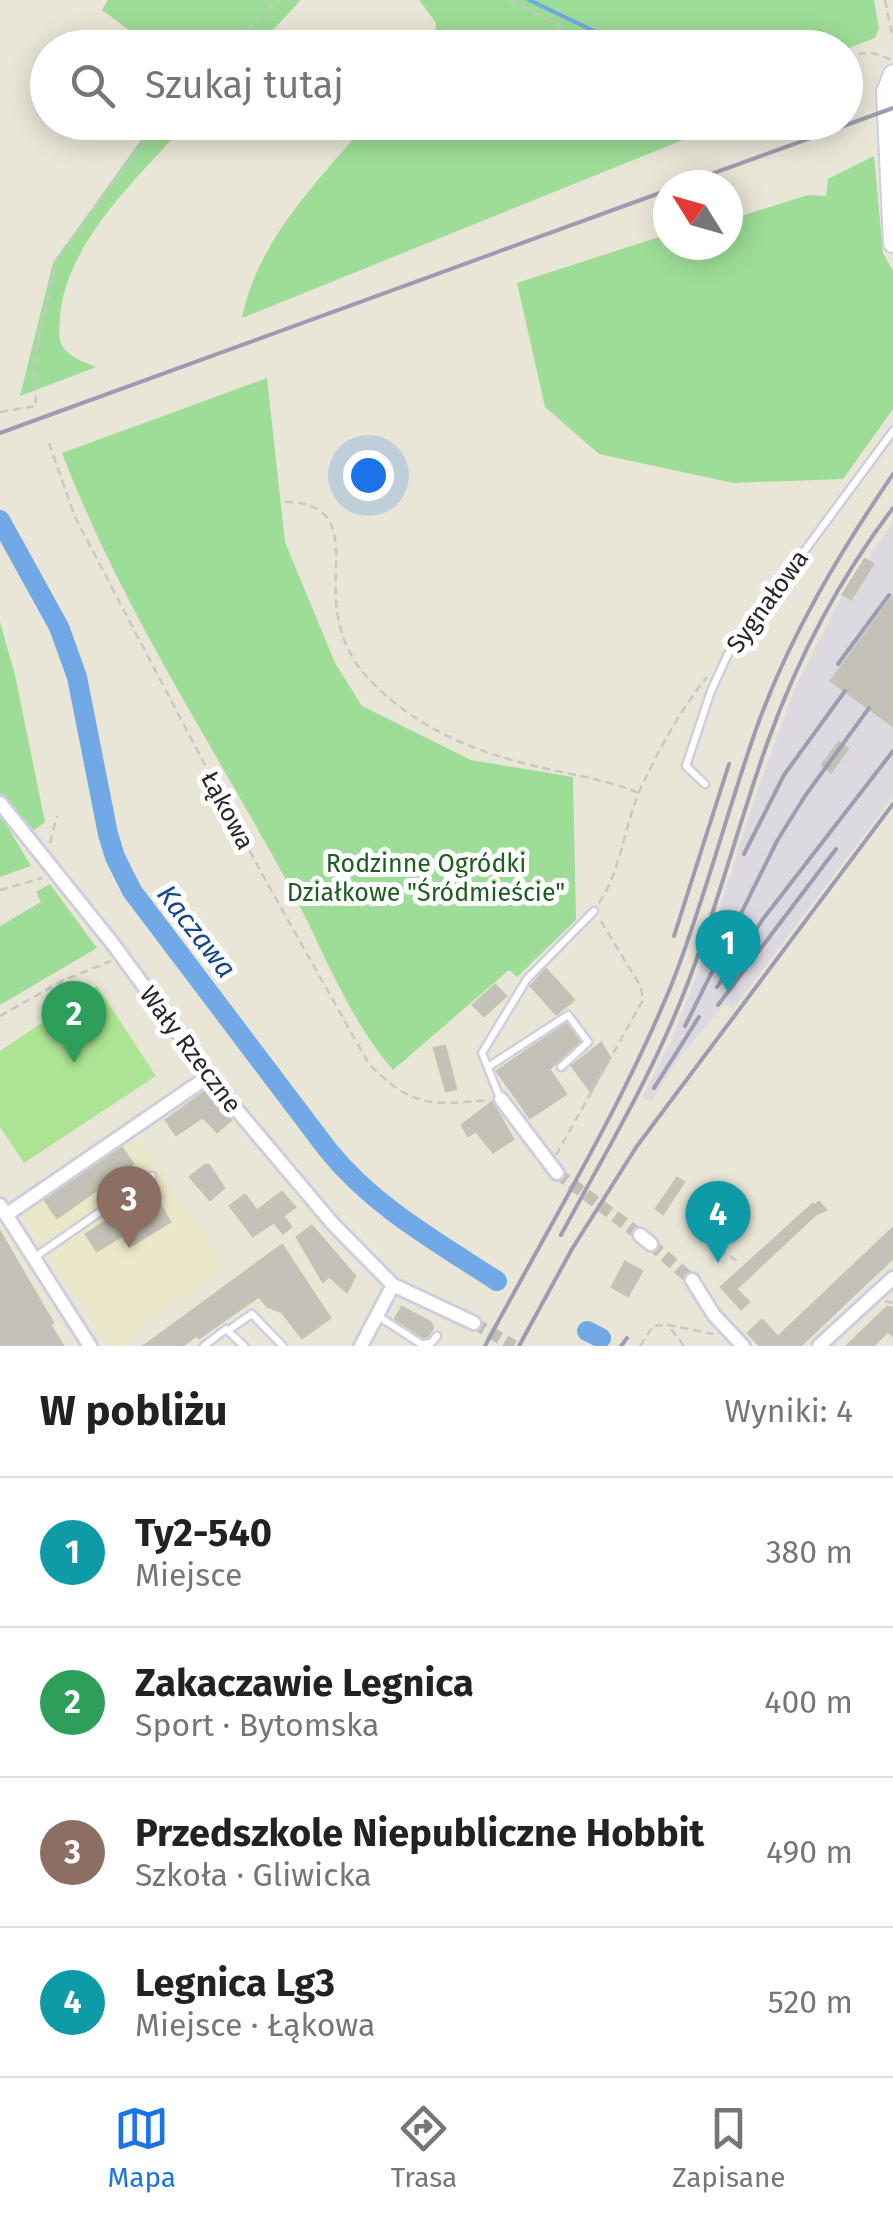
<!DOCTYPE html>
<html lang="pl">
<head>
<meta charset="utf-8">
<style>
	body { margin:0; font-family:"Fira Sans",sans-serif; background:#f2f2f2; color:#222 }
	.compass { position:absolute; left:653px; top:170px; width:90px; height:90px; border-radius:50%; background:#fff; box-shadow:0 5px 25px #0003; rotate:307deg }
	.you { position:absolute; left:368px; top:475px; width:35px; height:35px; margin:-25px; border:8px solid #fff; border-radius:50%; background:#1a73e8; box-shadow:0 0 0 15px #1a73e833 }
	.badge { display:grid; place-items:center; width:65px; height:65px; border-radius:50%; background:#1a73e8; color:#fff; font-size:32px; font-weight:700 }
	.pin { position:absolute; translate:-50% -82px; filter:drop-shadow(0 2px 5px #0008) }
	.pin::after { content:''; position:absolute; top:52px; width:35px; height:30px; background:inherit; clip-path:polygon(0 0,100% 0,50% 100%) }
	.list { margin:0; padding:0; list-style:none }
	h2 { display:flex; justify-content:space-between; align-items:center; height:130px; margin:0; padding:0 40px; font-size:42px }
	h2 small { font-size:32px; font-weight:400; color:#767676 }
	.list li { display:grid; grid-template-columns:65px 1fr auto; gap:30px; align-items:center; box-sizing:border-box; height:150px; padding:0 40px; border-top:2px solid #e0e0e0 }
	.list b { display:block; font-size:38px; white-space:nowrap }
	.list p { margin:0; font-size:32px; white-space:nowrap; color:#767676 }
	.list em { font-size:32px; font-style:normal; color:#767676 }
	.icon { flex:none; width:55px; height:55px; fill:none; stroke:currentColor; stroke-width:2; stroke-linecap:round; stroke-linejoin:round }
	.map { position:relative; flex:none; width:893px; height:1346px; overflow:hidden }
	.search { position:absolute; background:#fff; box-shadow:0 5px 25px #0003; left:30px; right:30px; top:30px; height:110px; display:flex; align-items:center; gap:25px; box-sizing:border-box; padding:0 35px; border-radius:55px; color:#767676; font-size:38px }
	.sheet { height:730px; background:#fff }
	nav { display:flex; justify-content:space-around; align-items:center; box-sizing:border-box; height:140px; border-top:2px solid #e0e0e0; background:#fff; font-size:28px; color:#767676 }
	nav a { display:grid; justify-items:center; gap:5px }
	nav .on { color:#1a73e8 }
	.map>svg:first-child { display:block }
</style>
</head>
<body>
<div class="map">
<svg width="893" height="1346" viewBox="0 0 893 1346">
	<rect width="100%" height="100%" fill="#e9e6d8"/>
	<path fill="#ddd9e1" d="M893 522V797L733 1009 725 1004 678 1059 651 1102 642 1097 672 1040 710 940 750 812 794 690 843 594Z"/>
	<path fill="#eae8c8" d="M134 1134 226 1267 115 1346H109L21 1212Z"/>
	<path fill="#9ddd97" d="M108 0H301L256 48 152 47 102 10Z
		M419 0H874L879 28 875 38 846 49 426 47 435 35 436 23Z
		M153 123H187C140 175 66 242 60 317 60 327 57 339 63 347 70 358 85 362 96 367L20 396 53 263Z
		M367 123V122L725 123 242 318C257 241 318 181 367 123Z
		M874 156 883 253 893 271V409L843 479 733 483 599 454 545 407 517 283 668 234V245H728V220L808 195 826 196 828 179Z
		M267 378 285 542 335 663 362 706 471 760 573 777 576 920 517 977 509 970 393 1070C347 1017 322 947 289 885 211 742 120 605 62 453Z
		M0 622 15 675 45 822 34 830 0 793Z
		M0 814 31 866 0 877Z
		M50 884 97 948 0 1005V926L41 902 36 892Z"/>
	<path fill="#ade493" d="M97 986 156 1076 24 1163 0 1127V1051Z"/>
	<g fill="none" stroke-linecap="round" stroke-linejoin="round">
		<path stroke="#70a9e6" stroke-width="4" d="M529 0 615 41"/>
		<path stroke="#70a9e6" stroke-width="20" d="M0 520 59 627 77 677 108 834 115 857 132 891 328 1150C374 1207 437 1242 497 1281
			M587 1331 601 1338"/>
	</g>
	<path fill="#c4c2b8" stroke="#c3c2b3" stroke-width="2.5" d="M865 559 873 564 851 599 843 594Z
		M893 596V726L831 681Z
		M839 742 848 749 831 772 822 765Z
		M546 969 574 1000 556 1014 531 986Z
		M495 985 506 996 484 1016 473 1005Z
		M566 1024 579 1041 549 1069 566 1094 530 1118 497 1071Z
		M601 1043 610 1058 591 1092 572 1066Z
		M445 1046 456 1089 446 1091 434 1048Z
		M206 1091 231 1120 217 1132 203 1117 176 1135 166 1120Z
		M492 1102 513 1139 493 1152 476 1131 468 1136 462 1125Z
		M122 1148 133 1164 57 1218 45 1200Z
		M205 1165H209L224 1188 210 1200 190 1177Z
		M677 1178 684 1182 663 1214 656 1209Z
		M153 1191 170 1222 130 1246 123 1235 97 1251 86 1234Z
		M282 1192 295 1207 283 1216 291 1227 283 1233 274 1222 253 1236 230 1206 245 1195 257 1211Z
		M819 1202 826 1210 816 1214 736 1289 749 1302 741 1309 721 1287 813 1204 815 1206Z
		M312 1226 355 1276 347 1292 329 1276 323 1282 297 1237Z
		M893 1228V1258L800 1346H760L748 1333 762 1320 778 1337Z
		M0 1232 53 1323 50 1325 63 1346H0Z
		M282 1245 330 1318 302 1338 282 1312 267 1306 259 1296 199 1338 197 1335 182 1346H144Z
		M625 1262 642 1271 628 1296 612 1287Z
		M402 1307 430 1322 433 1328 428 1336 423 1337 395 1319Z
		M887 1307 893 1308V1336L888 1331 873 1346H847Z"/>
	<g fill="none" stroke-linecap="round" stroke-linejoin="round">
		<path stroke="#c2c0b5" stroke-width="12" stroke-dasharray="12 6" stroke-linecap="butt" d="M557 1173 640 1235
			M651 1244 692 1280
			M474 1323 514 1346"/>
		<defs>
			<path id="lane" d="M705 784 686 766 711 691 727 656 893 431
				M488 1067 568 1015 588 1042 561 1067
				M500 1098 482 1053 527 979 594 911
				M35 1257 152 1176
				M378 1316 421 1344 431 1343 437 1336
				M230 1329 252 1314 283 1346
				M204 1346 226 1329 244 1346"/>
			<path id="street" d="M0 803 113 944 220 1090 333 1224 393 1285 474 1323
				M501 1099 557 1173
				M0 1205 90 1346
				M6 1215 209 1076
				M640 1235 651 1244
				M692 1280 714 1315 743 1346
				M361 1346 393 1285
				M819 1346 893 1278"/>
			<path id="secondary" d="M893 74 886 92 893 243"/>
		</defs>
		<use href="#lane" stroke="#cfcedf" stroke-width="11"/>
		<use href="#street" stroke="#cfcedf" stroke-width="18"/>
		<use href="#secondary" stroke="#cfcedf" stroke-width="22"/>
		<path stroke="#c7c7c7" stroke-width="2.5" stroke-dasharray="8 5" stroke-linecap="butt" d="M510 0 602 48
			M885 0 893 39
			M229 48 278 0
			M846 59C862 50 875 52 892 60
			M0 412 36 406 34 360 57 258 159 122
			M49 443 75 517 262 874 369 1064C412 1108 431 1105 490 1100
			M285 502C351 502 333 555 336 599 337 624 346 652 362 671 404 721 465 749 527 764 564 774 603 778 639 793
			M50 843 57 816
			M0 890 42 878
			M599 903C621 870 624 828 639 792 657 753 680 710 707 677
			M0 1016 62 981 111 961
			M556 1155 643 1000 641 987 599 918
			M719 1249 737 1261
			M885 1301 893 1303
			M640 1346 653 1326 667 1325
			M684 1346 668 1325 718 1335"/>
		<use href="#lane" stroke="#fff" stroke-width="6"/>
		<use href="#street" stroke="#fff" stroke-width="12"/>
		<use href="#secondary" stroke="#fff" stroke-width="18"/>
		<path stroke="#9e9cb0" stroke-width="4" d="M681 185 893 108
			M0 433 668 190
			M838 664 889 595
			M744 854 784 775 845 691
			M674 936 729 764
			M717 987 763 919 893 751
			M718 1005 836 849
			M685 1026 777 841 805 796 869 708
			M654 1088 699 1017
			M561 1235C605 1153 654 1072 687 985 718 905 739 822 768 741 798 658 839 579 893 508
			M485 1346C549 1226 622 1107 673 981 706 896 728 807 759 721 792 632 840 552 893 474
			M519 1346 572 1249 637 1146 893 804
			M621 1346 627 1338"/>
	</g>
	<g text-anchor="middle" stroke-width="10" stroke-linejoin="round" paint-order="stroke">
		<g font-size="25" fill="#272727" stroke="#fff">
			<text transform="translate(767 601) rotate(-54)" y="9">Sygnałowa</text>
			<text transform="translate(228 810) rotate(62)" y="9">Łąkowa</text>
			<text transform="translate(191 1049) rotate(53)" y="9">Wały Rzeczne</text>
		</g>
		<g font-size="25" fill="#1d5d20" stroke="#fff">
			<text x="426" y="872">Rodzinne Ogródki<tspan x="426" dy="29">Działkowe "Śródmieście"</tspan></text>
		</g>
		<g font-size="28" font-style="italic" fill="#14458d" stroke="#fff">
			<text transform="translate(197 931) rotate(52)" y="10">Kaczawa</text>
		</g>
	</g>
</svg>
<svg class="compass" viewBox="-18 -18 36 36"><path d="M0-13l5 13h-10z" fill="#e53935"/><path d="M0 13l5-13h-10z" fill="#767676"/></svg>
<div class="you"></div>
<div class="pin badge" style="left:728px;top:992px;background:#0f9aa8">1</div>
<div class="pin badge" style="left:74px;top:1063px;background:#2e9e5b">2</div>
<div class="pin badge" style="left:129px;top:1248px;background:#8d6e63">3</div>
<div class="pin badge" style="left:718px;top:1263px;background:#0f9aa8">4</div>
<div class="search"><svg class="icon" aria-label="search" viewBox="0 0 24 24"><circle cx="10" cy="10" r="6"/><path d="M15 15l6 6"/></svg>Szukaj tutaj</div>
</div>
<section class="sheet">
<h2>W pobliżu<small>Wyniki: 4</small></h2>
<ul class="list">
<li><span class="badge" style="background:#0f9aa8">1</span><div><b>Ty2-540</b><p>Miejsce</p></div><em>380 m</em></li>
<li><span class="badge" style="background:#2e9e5b">2</span><div><b>Zakaczawie Legnica</b><p>Sport · Bytomska</p></div><em>400 m</em></li>
<li><span class="badge" style="background:#8d6e63">3</span><div><b>Przedszkole Niepubliczne Hobbit</b><p>Szkoła · Gliwicka</p></div><em>490 m</em></li>
<li><span class="badge" style="background:#0f9aa8">4</span><div><b>Legnica Lg3</b><p>Miejsce · Łąkowa</p></div><em>520 m</em></li>
</ul>
</section>
<nav>
<a class="on"><svg class="icon" aria-label="map" viewBox="0 0 24 24"><path d="M3 6l6-2 6 2 6-2v14l-6 2-6-2-6 2zM9 4v14M15 6v14"/></svg>Mapa</a>
<a><svg class="icon" aria-label="directions" viewBox="0 0 24 24"><path d="M12 3l9 9-9 9-9-9zM9 14v-3h6M13 9l2 2-2 2"/></svg>Trasa</a>
<a><svg class="icon" aria-label="saved" viewBox="0 0 24 24"><path d="M7 4h10v16l-5-4-5 4z"/></svg>Zapisane</a>
</nav>
</body>
</html>
